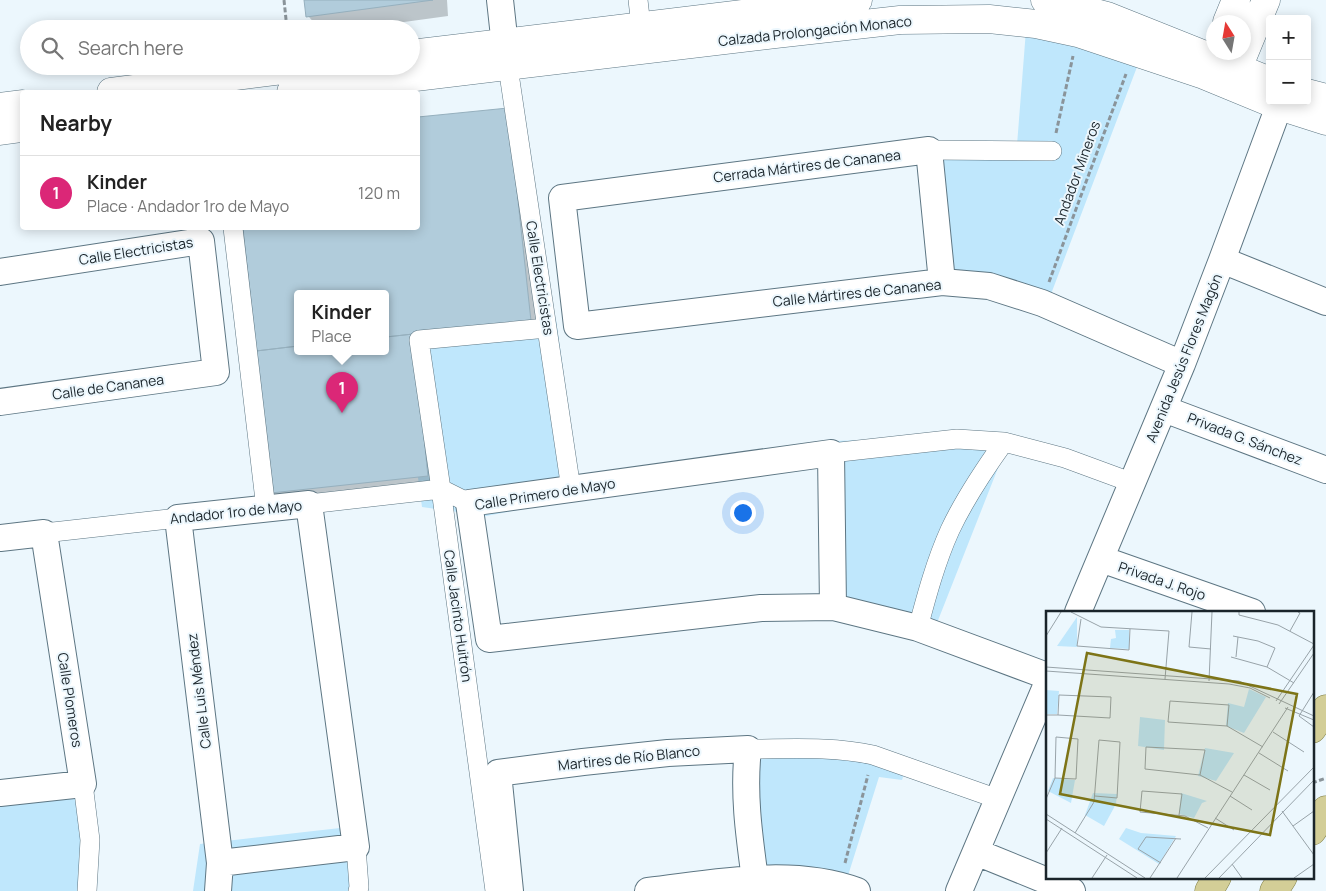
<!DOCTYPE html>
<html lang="en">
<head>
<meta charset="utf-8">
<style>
	body { margin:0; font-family:Manrope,sans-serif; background:#f6f6f6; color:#222 }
	.controls { position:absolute; right:15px; top:15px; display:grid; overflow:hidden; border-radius:5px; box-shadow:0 2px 12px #0003 }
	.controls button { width:45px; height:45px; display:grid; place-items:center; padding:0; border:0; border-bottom:1px solid #e0e0e0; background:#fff; color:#222; font:25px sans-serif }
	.compass { position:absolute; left:1206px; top:15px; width:45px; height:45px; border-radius:50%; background:#fff; box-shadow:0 2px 12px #0003; rotate:349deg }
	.you { position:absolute; left:742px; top:512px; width:18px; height:18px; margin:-12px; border:4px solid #fff; border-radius:50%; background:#1a73e8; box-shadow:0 0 0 8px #1a73e833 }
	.badge { display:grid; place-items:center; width:32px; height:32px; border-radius:50%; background:#db2777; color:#fff; font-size:16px; font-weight:700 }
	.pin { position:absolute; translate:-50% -41px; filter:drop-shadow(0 1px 2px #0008) }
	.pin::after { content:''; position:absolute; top:26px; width:18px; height:15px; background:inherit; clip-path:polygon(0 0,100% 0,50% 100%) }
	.popup { position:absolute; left:294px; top:290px; width:95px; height:65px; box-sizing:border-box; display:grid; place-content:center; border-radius:5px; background:#fff; filter:drop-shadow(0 1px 4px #0005); font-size:16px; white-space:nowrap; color:#767676 }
	.popup b { font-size:19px; color:#222 }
	.popup::after { content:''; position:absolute; left:50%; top:100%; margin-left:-10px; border:10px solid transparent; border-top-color:#fff }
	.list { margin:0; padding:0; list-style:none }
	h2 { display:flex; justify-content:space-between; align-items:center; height:65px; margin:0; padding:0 20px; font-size:21px }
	h2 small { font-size:16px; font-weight:400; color:#767676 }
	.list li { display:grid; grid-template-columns:32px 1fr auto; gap:15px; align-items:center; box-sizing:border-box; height:75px; padding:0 20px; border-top:1px solid #e0e0e0 }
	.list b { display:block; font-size:19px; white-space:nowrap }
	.list p { margin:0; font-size:16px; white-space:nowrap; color:#767676 }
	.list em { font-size:16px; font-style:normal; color:#767676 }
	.icon { flex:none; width:28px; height:28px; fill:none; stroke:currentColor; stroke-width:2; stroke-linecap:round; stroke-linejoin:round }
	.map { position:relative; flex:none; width:1326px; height:891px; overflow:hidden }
	.search { position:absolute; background:#fff; box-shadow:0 2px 12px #0003; left:20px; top:20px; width:400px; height:55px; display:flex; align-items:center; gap:12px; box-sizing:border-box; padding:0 18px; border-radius:28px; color:#767676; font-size:19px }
	.panel { position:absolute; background:#fff; box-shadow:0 2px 12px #0003; left:20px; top:90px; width:400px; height:140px; border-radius:5px }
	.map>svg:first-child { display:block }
</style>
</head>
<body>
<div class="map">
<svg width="1326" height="891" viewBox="0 0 1326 891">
	<rect width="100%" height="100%" fill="#ecf7fd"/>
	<path fill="#bfe7fc" d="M1026 30 1140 59 1048 302 933 280 917 142 1017 145Z
		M556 319 581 498 486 516 422 507 398 331Z
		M1011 435 935 628 823 617 833 441Z
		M740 742 908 762 902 780 879 777 846 882 748 873Z
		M80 788 84 891H0V795Z
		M349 827 354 891H193L200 844Z"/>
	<path fill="#0003" fill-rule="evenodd" d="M306 0H447L448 16 353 29H320L308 16Z
		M508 109 543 333 425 346 440 488 285 505 272 492 244 228H418V118ZM298 294H386V352H298Z"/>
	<path fill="#b1ccdb" stroke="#96b0be" d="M304 0H433L306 17Z
		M508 108 531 321 386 337V294H298V346L256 351 243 228H418V117Z
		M413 334 428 476 271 493 256 351 298 346V352H386V337Z"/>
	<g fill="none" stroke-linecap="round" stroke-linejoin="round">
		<defs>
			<path id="pedestrian" d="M638 0 641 26
				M508 67 571 489
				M929 150 1052 151
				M233 228 266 509
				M831 453 957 439 1004 442 1065 458 1133 483
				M309 504 441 489 469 503
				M44 533 178 518
				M918 628C927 594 936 561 950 530 965 498 984 470 1004 442
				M748 749C789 749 832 746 873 755L998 799
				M83 784 90 840 87 891
				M356 847 359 887 358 891
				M495 891 441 489 419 340 547 328"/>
			<path id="minor" d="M500 0 507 64
				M1222 260 1326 302
				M0 272 201 241 216 372 0 402
				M942 282 929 150 562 198 577 326 942 282 989 286 1042 303 1182 364
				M1164 409 1326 470
				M0 538 44 533 83 784 0 793
				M1101 559 1252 612
				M833 607 831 453 469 503 489 639 761 608 833 607 918 628 1047 676
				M1078 612 1182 364 1222 260 1279 106 1282 101
				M976 852 1072 891
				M218 891 220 863 178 518 309 504 356 847 220 863
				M510 891 498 773 583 762 668 753 748 749C743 793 749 835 755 879
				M648 891C716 883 791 867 857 891
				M959 891 1047 684"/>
			<path id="tertiary" d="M1045 0 1107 16 1270 81
				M1227 22 1236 0
				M411 54 858 0
				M1231 85 1266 0
				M111 92 314 66
				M291 92 775 34 900 20 989 19 1036 24 1078 33 1204 75 1279 106 1326 121
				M1307 93 1326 98
				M0 107 22 104
				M0 131 22 128"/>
			<path id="primary" d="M1312 729 1326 709
				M1312 831 1326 810
				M1209 891 1217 877
				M1274 891 1283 877"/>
		</defs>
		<use href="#pedestrian" stroke="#5d7683" stroke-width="20"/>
		<use href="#minor" stroke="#5d7683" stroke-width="28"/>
		<use href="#tertiary" stroke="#5d7683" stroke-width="29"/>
		<use href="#primary" stroke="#7f7d44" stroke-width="29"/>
		<path stroke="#8a949a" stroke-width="3" stroke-dasharray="5 2.5" stroke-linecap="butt" d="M284 0 287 29
			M1056 133 1073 56
			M1049 282 1126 74
			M1312 783 1326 778
			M845 863 868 775"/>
		<use href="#pedestrian" stroke="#fff" stroke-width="19"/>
		<use href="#minor" stroke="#fff" stroke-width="26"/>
		<use href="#tertiary" stroke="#fff" stroke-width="28"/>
		<use href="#primary" stroke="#d3ce97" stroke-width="28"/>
	</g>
	<g text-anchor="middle" stroke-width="4" stroke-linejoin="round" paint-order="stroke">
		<g font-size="14" fill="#1a242a" stroke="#ecf7fd">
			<text transform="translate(815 31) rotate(-6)" y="5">Calzada Prolongación Monaco</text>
			<text transform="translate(807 166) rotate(-7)" y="5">Cerrada Mártires de Cananea</text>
			<text transform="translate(1077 173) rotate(-70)" y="5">Andador Mineros</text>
			<text transform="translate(136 251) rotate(-9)" y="5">Calle Electricistas</text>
			<text transform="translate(540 278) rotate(81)" y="5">Calle Electricistas</text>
			<text transform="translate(857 293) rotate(-6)" y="5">Calle Mártires de Cananea</text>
			<text transform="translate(1184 358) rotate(-68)" y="5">Avenida Jesús Flores Magón</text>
			<text transform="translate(108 387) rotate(-8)" y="5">Calle de Cananea</text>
			<text transform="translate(1245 439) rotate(21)" y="5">Privada G. Sánchez</text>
			<text transform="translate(545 494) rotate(-9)" y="5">Calle Primero de Mayo</text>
			<text transform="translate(236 512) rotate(-6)" y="5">Andador 1ro de Mayo</text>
			<text transform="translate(1162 581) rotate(19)" y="5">Privada J. Rojo</text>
			<text transform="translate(458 616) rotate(82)" y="5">Calle Jacinto Huitrón</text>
			<text transform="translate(199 691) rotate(-97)" y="5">Calle Luis Méndez</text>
			<text transform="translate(70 700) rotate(81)" y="5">Calle Plomeros</text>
			<text transform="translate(629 758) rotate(-6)" y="5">Martires de Río Blanco</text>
		</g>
	</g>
	<g transform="translate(1046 611)">
		<rect width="268" height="268" fill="#ecf7fd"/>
		<path d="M31 6V36L11 35ZM69 19H83V38L64 37 65 28 70 27ZM203 78 220 86 198 122 180 115 182 92 198 96ZM0 79 13 80 11 103H0ZM94 106 119 109 118 139 92 135ZM159 137 188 142 170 170 152 165ZM7 167 29 169 25 192 2 180ZM47 182 71 183 70 193 58 215 39 204ZM135 182 161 190 156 192 148 207 133 203ZM80 217 95 222 130 225 113 253 73 228Z" fill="#bfe7fc"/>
		<path fill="none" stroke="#98a3a9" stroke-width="1" d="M25 1 55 16 123 20 119 68M146 1 143 36 165 38M193 1V4L232 14 268 33M35 8 31 35 83 39 84 18M244 20 254 2 252 1M0 25 15 1M187 25 212 30 229 37 221 56M185 46 221 56 248 72M190 46 192 26M0 56 193 70 268 105M0 60 183 73 204 77 224 87M163 70 166 1M268 81 253 105 268 116M230 90 268 34M233 93 268 42M239 97 268 109M0 104H12L64 107 65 86 13 84 12 104M181 115 183 94 124 90 122 111 181 115 217 136M227 121 258 141M213 142 242 160M154 164 159 139 100 136 99 158 154 164 186 181M198 164 224 179M184 185 206 199M0 188 9 167 10 126 32 128 30 168 9 167M236 200 268 244M0 203 99 267M133 204 136 183 96 180 94 201 139 205 162 217M169 207 188 219M0 208 91 267M247 215 268 200M29 222 48 191 53 129 74 131 71 187 49 185M0 242 16 217M115 252 92 238 100 226 135 228M186 253 196 267M46 267 61 244M104 267 130 227M131 267 242 96M159 267 268 156M173 267 268 169M248 267 268 253"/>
		<path fill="#7d7417" fill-opacity="0.15" stroke="#7d7417" stroke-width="2.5" d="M41 42 251 83 224 224 14 183Z"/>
		<rect width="268" height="268" fill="none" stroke="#1a242a" stroke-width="2.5"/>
	</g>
</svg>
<div class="controls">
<button>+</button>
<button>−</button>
</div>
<svg class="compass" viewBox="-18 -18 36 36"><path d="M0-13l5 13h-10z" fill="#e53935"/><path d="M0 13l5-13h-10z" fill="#767676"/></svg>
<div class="you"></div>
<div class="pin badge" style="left:342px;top:413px">1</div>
<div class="popup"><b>Kinder</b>Place</div>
<div class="search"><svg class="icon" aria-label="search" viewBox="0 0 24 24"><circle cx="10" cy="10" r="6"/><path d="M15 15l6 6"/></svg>Search here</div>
<section class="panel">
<h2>Nearby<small></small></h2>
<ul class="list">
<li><span class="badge">1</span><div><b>Kinder</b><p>Place · Andador 1ro de Mayo</p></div><em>120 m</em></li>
</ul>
</section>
</div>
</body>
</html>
